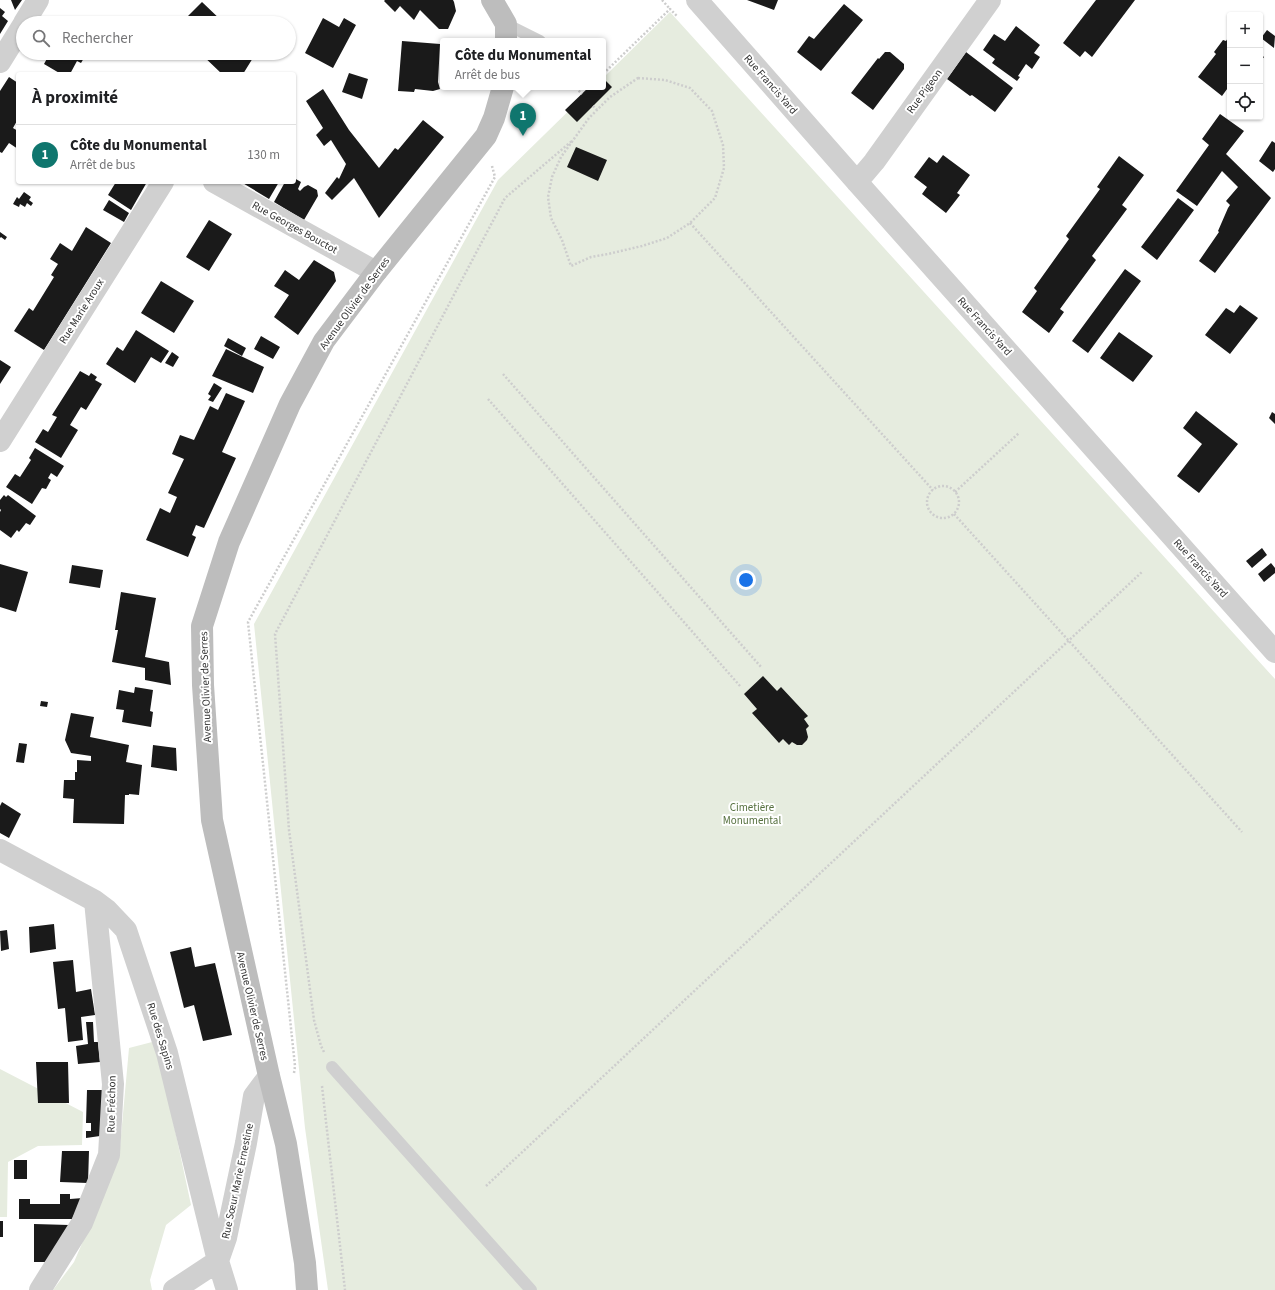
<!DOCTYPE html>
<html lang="fr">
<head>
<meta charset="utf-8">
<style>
	body { margin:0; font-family:"Source Sans 3",sans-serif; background:#f2f2f2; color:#202124 }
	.controls { position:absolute; right:12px; top:12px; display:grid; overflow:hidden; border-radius:4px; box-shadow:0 1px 3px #0004 }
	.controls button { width:36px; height:36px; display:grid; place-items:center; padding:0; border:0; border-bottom:1px solid #e0e0e0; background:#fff; color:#202124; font:20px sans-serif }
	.you { position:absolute; left:746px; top:580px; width:14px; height:14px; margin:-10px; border:3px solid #fff; border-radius:50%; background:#1a73e8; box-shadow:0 0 0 6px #1a73e833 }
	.badge { display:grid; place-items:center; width:26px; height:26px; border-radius:50%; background:#0f766e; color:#fff; font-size:13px; font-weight:700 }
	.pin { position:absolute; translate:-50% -33px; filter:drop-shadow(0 1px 2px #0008) }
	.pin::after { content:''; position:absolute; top:21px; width:14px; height:12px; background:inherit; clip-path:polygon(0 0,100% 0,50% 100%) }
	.popup { position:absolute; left:440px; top:38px; width:166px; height:52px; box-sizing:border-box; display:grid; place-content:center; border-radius:4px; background:#fff; filter:drop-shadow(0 1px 3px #0005); font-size:13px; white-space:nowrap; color:#757577 }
	.popup b { font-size:15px; color:#202124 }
	.popup::after { content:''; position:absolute; left:50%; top:100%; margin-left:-8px; border:8px solid transparent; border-top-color:#fff }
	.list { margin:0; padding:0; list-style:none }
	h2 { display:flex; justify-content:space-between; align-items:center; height:52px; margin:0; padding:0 16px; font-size:17px }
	h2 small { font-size:13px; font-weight:400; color:#757577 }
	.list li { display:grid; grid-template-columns:26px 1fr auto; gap:12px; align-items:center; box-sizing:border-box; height:60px; padding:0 16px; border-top:1px solid #e0e0e0 }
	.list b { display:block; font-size:15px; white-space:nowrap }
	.list p { margin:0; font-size:13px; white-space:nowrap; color:#757577 }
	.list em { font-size:13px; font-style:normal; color:#757577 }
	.icon { flex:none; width:22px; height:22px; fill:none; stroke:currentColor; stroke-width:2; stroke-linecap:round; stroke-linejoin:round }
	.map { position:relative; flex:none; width:1275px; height:1290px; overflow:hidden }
	.search { position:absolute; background:#fff; box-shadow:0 1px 3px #0004; left:16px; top:16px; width:280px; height:44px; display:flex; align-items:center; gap:10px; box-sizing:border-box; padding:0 14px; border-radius:22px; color:#757577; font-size:15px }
	.panel { position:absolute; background:#fff; box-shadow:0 1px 3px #0004; left:16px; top:72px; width:280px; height:112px; border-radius:4px }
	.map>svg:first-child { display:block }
</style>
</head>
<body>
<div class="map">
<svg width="1275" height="1290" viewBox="0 0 1275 1290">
	<rect width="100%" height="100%" fill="#fff"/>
	<path fill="#e6ecdf" d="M670 12 1275 679V1290H328L305 1128 254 624 498 180 593 87H603V78Z
		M156 1041 191 1205 166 1225 150 1280 152 1290H53L74 1262 119 1158 129 1048Z
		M0 1069 83 1112 82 1145 38 1146 8 1162 7 1217H0Z"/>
	<path fill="#1a1a1a" d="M11 0H22L15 10Z
		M385 0H453L454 2 456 11 448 29H439L420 10 414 20 400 6 395 12 384 1Z
		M747 0H778L774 10Z
		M1096 0H1135L1092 57 1085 51 1080 57 1063 43Z
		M202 2 224 23H181Z
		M844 4 863 20 821 71 797 52 809 36 814 39Z
		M0 8 5 12 2 16 8 21 0 34Z
		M244 18 250 23H239Z
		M323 18 339 27 344 18 356 25 333 68 305 53Z
		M1016 26 1040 45 1034 53 1040 57 1032 69 1026 64 1018 76 1020 77 1017 81 992 63 995 59 983 50 994 34 1005 41Z
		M1267 30 1275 36 1274 48 1261 38Z
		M1230 35V85L1222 96 1198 77 1216 54 1214 52 1223 40 1226 41Z
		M402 41 440 44 438 82 440 89 433 91 415 89 414 92 398 91Z
		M885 52H890L904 64V69L873 110 851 93 878 58 879 59Z
		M966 52 1013 88 995 112 972 95 970 96 947 79Z
		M50 53H87L81 63 77 61 70 74H61L44 64Z
		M200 53H256L243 74H222Z
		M1260 54 1264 57 1260 62Z
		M349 73 368 79 362 99 342 92Z
		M9 77 18 83V119L13 128 18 131V149L9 143 2 153 0 152V91Z
		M603 78 612 87 577 122 565 110 589 87H603Z
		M323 89 349 130 379 168 395 148 398 150 423 120 444 137 379 218 354 178 332 200 325 193 337 177 339 179 346 164 331 140 324 146 316 135 323 128 306 101Z
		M1220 114 1244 131 1226 154 1271 198 1215 273 1199 261 1219 232 1218 231 1228 208 1230 205 1226 201 1238 187 1222 171 1197 206 1176 191 1209 145 1202 139Z
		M1272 141 1275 143V169L1273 172 1259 161Z
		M576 147 607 160 598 181 567 167Z
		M943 155 970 175 957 193 960 195 946 213 922 194 927 187 914 177 929 157 937 163Z
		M1119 156 1144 175 1122 205 1127 209 1092 256 1096 260 1060 309 1064 312 1049 333 1022 312 1037 291 1034 288 1069 239 1066 236 1100 189 1097 187Z
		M294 178 301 182 298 189 300 191 304 187 308 185 317 190 318 196 304 220 274 202 285 182H294Z
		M116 182H147L131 210 108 195Z
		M241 182H279L269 199Z
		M24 192 31 197 29 200 33 203 31 206 27 203 25 207 20 204 19 207 13 204 17 197 19 199Z
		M1178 198 1194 210 1157 260 1141 247Z
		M109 200 129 213 124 222 103 210Z
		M209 220 232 234 209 271 186 257Z
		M86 227 111 243 44 350 14 331 29 308 33 311 54 277 51 275 58 264 50 259 60 243 72 251Z
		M0 232 7 237 5 240 1 237 0 238Z
		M314 260 334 272 336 281 298 335 274 317 289 295 274 286 285 270 299 280Z
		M1125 269 1141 281 1088 353 1072 341Z
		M161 281 194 301 174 333 141 313Z
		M1240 305 1258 318 1230 354 1205 335 1226 308 1234 313Z
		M136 330 169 351 161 363 151 357 135 383 106 364 117 347 123 351Z
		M1119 332 1153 356 1133 382 1100 358Z
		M261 336 280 347 273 359 254 349Z
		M228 338 246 348 242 356 224 346Z
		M226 349 264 367 253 393 212 376Z
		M172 352 179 357 173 367 165 363Z
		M0 360 11 367 0 384Z
		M80 371 89 376 91 373 97 377 95 380 102 384 86 410 81 407 70 425 78 430 61 458 35 442 43 429 48 432 57 417 52 415Z
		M214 383 222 388 213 402 208 400 211 396 208 394Z
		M226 393 245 401 222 452 236 458 204 528 196 525 192 535 196 537 188 557 146 540 160 508 170 513 177 497 168 493 184 459 172 454 180 435 194 440 210 406 218 410Z
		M1196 411 1238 444 1199 493 1177 476 1202 444 1183 428Z
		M1272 412 1275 414V424L1269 418Z
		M35 448 64 466 57 477 51 473 48 478 51 480 46 489 42 488 32 504 6 487 15 474 20 477 31 460 29 458Z
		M4 495 6 497 8 495 36 516 30 525 26 523 19 532 17 530 11 538 0 530V512L1 510 0 509V500Z
		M1262 548 1267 555 1252 568 1246 561Z
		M1271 563 1275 568V573L1264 582 1258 574Z
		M0 564 28 572 16 612 0 607Z
		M72 565 103 570 100 588 69 583Z
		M121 592 156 598 145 657 169 662 171 685 145 680V668L112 662 118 630H115Z
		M763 676 777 691 781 687 808 716 804 719 809 726 806 729 808 737 807 740 802 745H797L792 742 789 745 783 739 779 743 752 713 757 709 744 694Z
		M135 687 153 690 150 711 153 712 151 727 122 722 124 710 116 709 119 690 134 693Z
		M41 701 48 702 47 707 40 706Z
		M71 713 94 717 90 737 129 745 126 762 142 765 139 795 129 794V795H125L124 824 73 823 74 799 63 798 64 780H75V772H77V760L91 761V756L71 753 65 740Z
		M19 743 27 744 24 763 16 762Z
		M153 745 176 748 177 771 151 767Z
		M2 802 21 814 9 838 0 833V806Z
		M54 924 56 949 30 953 29 927Z
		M7 930 9 949 1 951 0 931Z
		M191 947 195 967 215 963 232 1035 203 1041 194 1005 184 1008 170 952Z
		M73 960 76 992 91 989 95 1015 81 1017 83 1040 68 1042 65 1008 58 1009 53 962Z
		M86 1022H93L94 1042H98L100 1062 78 1064 76 1046 88 1044Z
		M36 1062H68L69 1103H38Z
		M87 1090H103L100 1136 86 1138V1131H91V1123H86Z
		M62 1151H89L88 1183 60 1182Z
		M14 1160H27V1179H14Z
		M60 1194H70V1199L83 1198 72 1219H19V1199H30V1204H60Z
		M0 1221H3V1237H0Z
		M34 1224 69 1225 49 1262H34Z"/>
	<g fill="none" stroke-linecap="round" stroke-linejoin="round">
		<path stroke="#cdcdcd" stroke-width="2.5" stroke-dasharray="2 2" stroke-linecap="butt" d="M662 0 670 9
			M603 71 605 72 670 9 677 16
			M638 78 665 80 690 88 712 111 723 145 724 168 715 198 690 223 667 238 642 246 608 254 591 257 571 266 562 240 551 218 548 197 552 177 561 157 589 118 610 97Z
			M578 87V90L582 94
			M593 106 597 110
			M690 223 933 490
			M503 374 761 667
			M488 399 740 686
			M927 502a16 16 0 1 1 32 0a16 16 0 1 1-32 0Z
			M955 492 1019 433
			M954 514 1242 832
			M324 1052 321 1046 314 1020 289 830 275 634 505 198 573 140
			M294 1073 295 1066 248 622 495 177 492 166
			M322 1086 345 1290
			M486 1186 1143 571"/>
		<path stroke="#d0d0d0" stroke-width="12" d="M506 24 540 41
			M332 1067 531 1290"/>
		<path stroke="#d0d0d0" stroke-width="22" d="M697 0 857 182 1275 652
			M24 23 38 0
			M0 62 23 25
			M214 182 376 272
			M857 182 874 162 990 0
			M0 441 163 182
			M0 850 95 901 107 910 126 930 167 1053 218 1261 227 1290
			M40 1290 82 1223 109 1155 113 1084 95 901
			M174 1290 218 1261 226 1238 246 1143 254 1096 269 1076"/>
		<path stroke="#bdbdbd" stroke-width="22" d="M492 0 506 24V41
			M307 1290 305 1263 286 1144 269 1076 212 820 203 685 202 626 229 542 290 404 324 341 376 272 486 136 494 118 503 87"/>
	</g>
	<g text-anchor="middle" stroke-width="4" stroke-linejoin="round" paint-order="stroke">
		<g font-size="11" fill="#333" stroke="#fff">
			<text transform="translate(771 84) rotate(49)" y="4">Rue Francis Yard</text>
			<text transform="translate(924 91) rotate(-54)" y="4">Rue Pigeon</text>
			<text transform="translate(295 227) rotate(29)" y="4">Rue Georges Bouctot</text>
			<text transform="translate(354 303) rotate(-54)" y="4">Avenue Olivier de Serres</text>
			<text transform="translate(81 311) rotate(-58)" y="4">Rue Marie Aroux</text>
			<text transform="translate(985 326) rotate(48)" y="4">Rue Francis Yard</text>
			<text transform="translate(1201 568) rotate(48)" y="4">Rue Francis Yard</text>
			<text transform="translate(205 687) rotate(-92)" y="4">Avenue Olivier de Serres</text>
			<text transform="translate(253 1006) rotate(77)" y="4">Avenue Olivier de Serres</text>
			<text transform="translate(161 1036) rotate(73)" y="4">Rue des Sapins</text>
			<text transform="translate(111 1104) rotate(-89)" y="4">Rue Fréchon</text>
			<text transform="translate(237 1181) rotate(-78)" y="4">Rue Sœur Marie Ernestine</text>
		</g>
		<g font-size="11" fill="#56703f" stroke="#fff">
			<text x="752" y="811">Cimetière<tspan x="752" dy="13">Monumental</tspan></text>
		</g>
	</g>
</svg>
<div class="controls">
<button>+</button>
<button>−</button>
<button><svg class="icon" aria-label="locate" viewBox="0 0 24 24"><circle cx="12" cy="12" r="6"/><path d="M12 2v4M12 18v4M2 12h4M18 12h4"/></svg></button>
</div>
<div class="you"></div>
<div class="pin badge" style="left:523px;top:136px">1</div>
<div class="popup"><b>Côte du Monumental</b>Arrêt de bus</div>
<div class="search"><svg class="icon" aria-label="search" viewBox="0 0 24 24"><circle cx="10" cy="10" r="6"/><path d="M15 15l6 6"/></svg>Rechercher</div>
<section class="panel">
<h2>À proximité<small></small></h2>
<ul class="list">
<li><span class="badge">1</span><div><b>Côte du Monumental</b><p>Arrêt de bus</p></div><em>130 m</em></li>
</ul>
</section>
</div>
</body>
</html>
